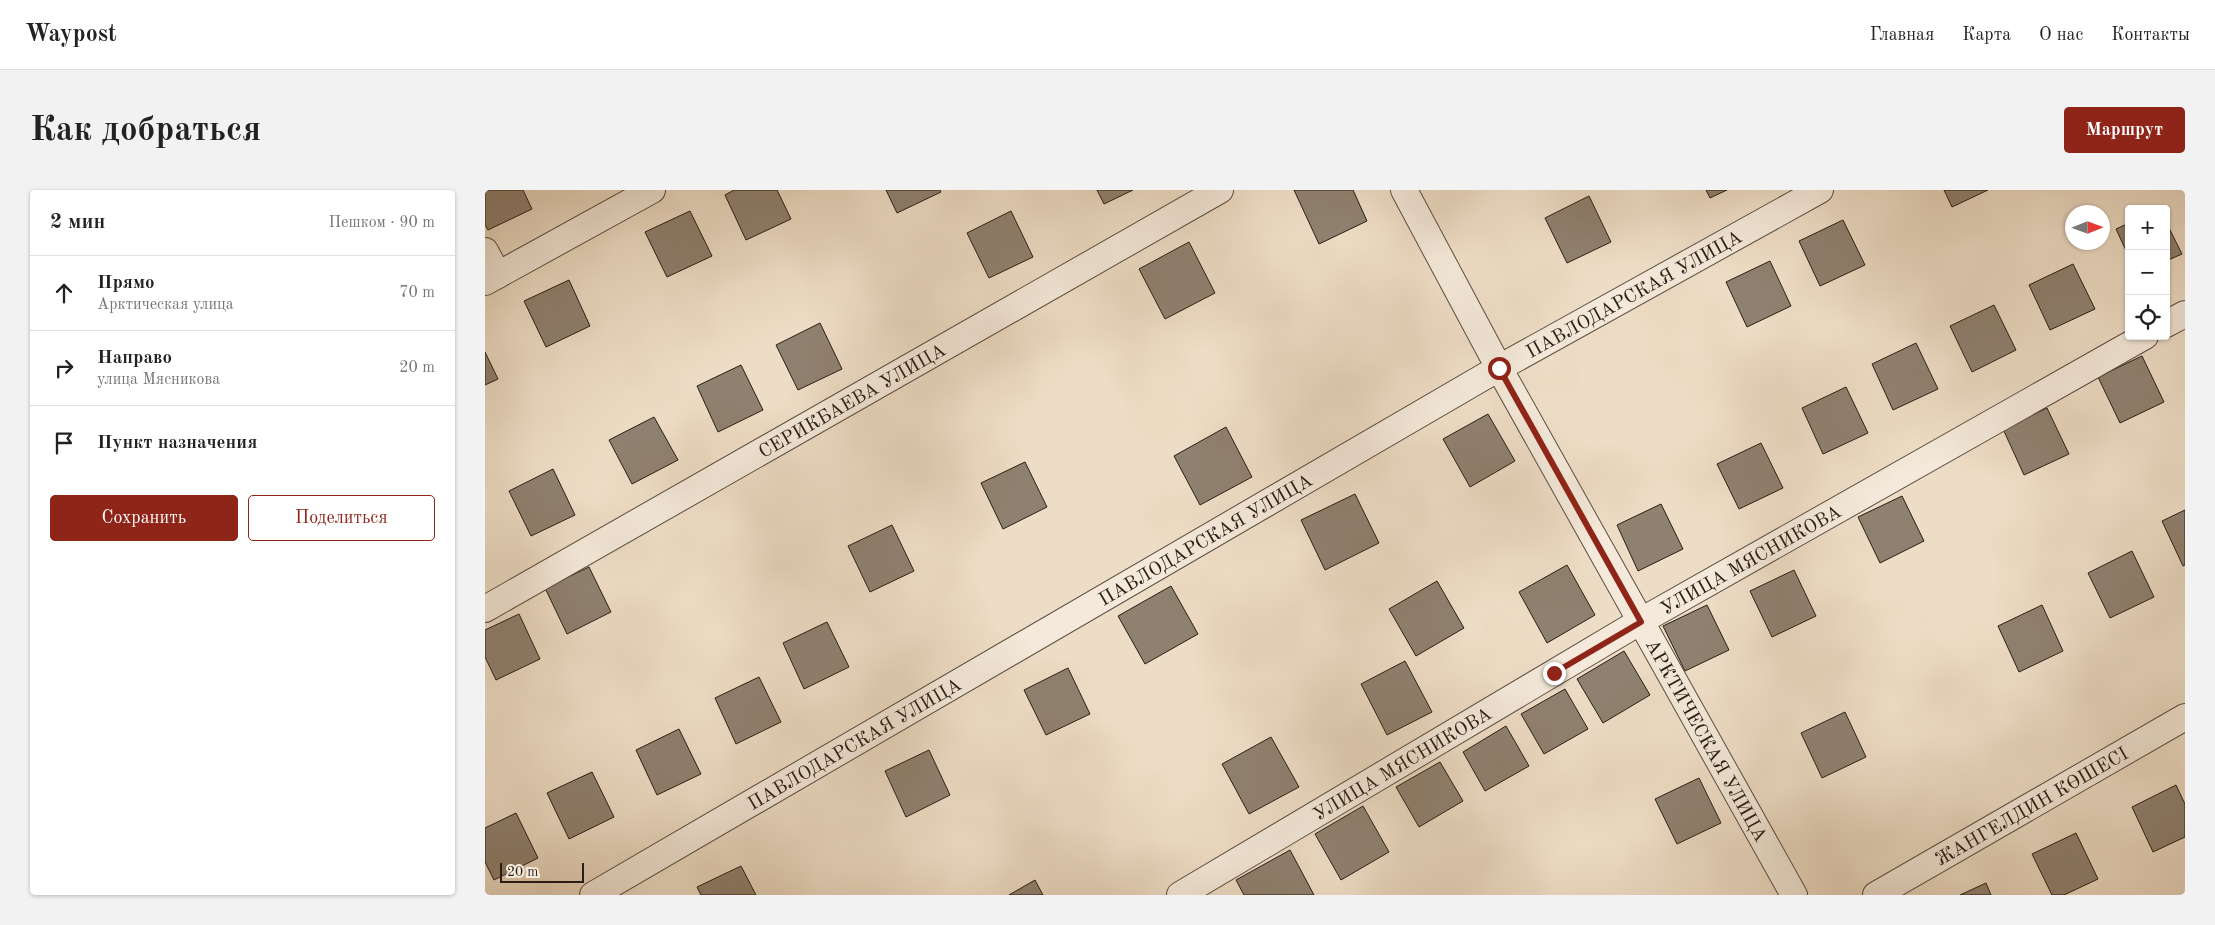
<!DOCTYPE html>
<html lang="ru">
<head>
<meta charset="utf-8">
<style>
	body { margin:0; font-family:"Old Standard TT",serif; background:#f2f2f2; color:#222 }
	.controls { position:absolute; right:15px; top:15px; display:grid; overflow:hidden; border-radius:5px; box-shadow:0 1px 4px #0004 }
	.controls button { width:45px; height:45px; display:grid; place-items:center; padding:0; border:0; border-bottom:1px solid #e0e0e0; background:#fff; color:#222; font:25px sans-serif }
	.compass { position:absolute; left:1580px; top:15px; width:45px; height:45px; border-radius:50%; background:#fff; box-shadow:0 1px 4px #0004; rotate:89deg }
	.scale { position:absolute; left:15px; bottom:12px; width:84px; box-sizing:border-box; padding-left:5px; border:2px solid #281e13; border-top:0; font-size:14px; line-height:18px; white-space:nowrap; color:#281e13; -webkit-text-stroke:4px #f4e9da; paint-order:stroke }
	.stop { position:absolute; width:15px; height:15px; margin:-11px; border:4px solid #8f2418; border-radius:50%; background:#fff }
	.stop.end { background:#8f2418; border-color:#fff; box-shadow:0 1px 5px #0008 }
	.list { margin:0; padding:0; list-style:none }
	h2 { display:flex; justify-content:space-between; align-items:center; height:65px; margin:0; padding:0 20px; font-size:21px }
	h2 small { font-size:16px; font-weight:400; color:#767676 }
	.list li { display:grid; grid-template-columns:32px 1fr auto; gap:15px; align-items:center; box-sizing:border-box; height:75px; padding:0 20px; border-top:1px solid #e0e0e0 }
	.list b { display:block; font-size:19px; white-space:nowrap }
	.list p { margin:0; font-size:16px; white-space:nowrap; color:#767676 }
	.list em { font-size:16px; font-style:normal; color:#767676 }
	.actions { display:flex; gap:10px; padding:15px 20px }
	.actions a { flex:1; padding:11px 0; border:1px solid #8f2418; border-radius:5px; text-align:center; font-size:18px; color:#8f2418 }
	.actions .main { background:#8f2418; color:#fff }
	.icon { flex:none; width:28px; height:28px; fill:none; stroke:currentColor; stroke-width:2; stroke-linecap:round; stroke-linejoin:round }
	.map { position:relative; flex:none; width:1700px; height:705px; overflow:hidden; border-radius:5px }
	header { display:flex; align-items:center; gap:30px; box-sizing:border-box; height:70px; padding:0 25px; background:#fff; border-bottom:1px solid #e0e0e0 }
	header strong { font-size:24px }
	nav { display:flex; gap:28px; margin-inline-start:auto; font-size:18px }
	.intro { display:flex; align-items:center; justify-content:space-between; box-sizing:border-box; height:120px; padding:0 30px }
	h1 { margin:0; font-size:35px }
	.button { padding:12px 22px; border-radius:5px; background:#8f2418; color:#fff; font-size:18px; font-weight:700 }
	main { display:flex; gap:30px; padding:0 30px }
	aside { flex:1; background:#fff; border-radius:5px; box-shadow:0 1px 4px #0004 }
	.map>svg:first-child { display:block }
</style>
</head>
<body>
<header>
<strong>Waypost</strong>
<nav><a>Главная</a><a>Карта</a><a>О нас</a><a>Контакты</a></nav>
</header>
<div class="intro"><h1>Как добраться</h1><a class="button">Маршрут</a></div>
<main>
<aside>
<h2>2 мин<small>Пешком · 90 m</small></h2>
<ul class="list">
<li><svg class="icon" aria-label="ahead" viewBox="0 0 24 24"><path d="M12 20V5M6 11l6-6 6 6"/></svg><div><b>Прямо</b><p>Арктическая улица</p></div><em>70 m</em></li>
<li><svg class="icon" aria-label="right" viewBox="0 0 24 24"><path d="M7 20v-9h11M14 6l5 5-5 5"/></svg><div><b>Направо</b><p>улица Мясникова</p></div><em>20 m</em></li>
<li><svg class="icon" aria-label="arrive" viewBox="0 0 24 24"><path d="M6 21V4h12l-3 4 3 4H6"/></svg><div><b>Пункт назначения</b></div></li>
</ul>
<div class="actions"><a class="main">Сохранить</a><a>Поделиться</a></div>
</aside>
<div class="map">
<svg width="1700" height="705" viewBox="0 0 1700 705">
	<rect width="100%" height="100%" fill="#eeddc6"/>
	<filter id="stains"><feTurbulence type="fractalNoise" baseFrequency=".004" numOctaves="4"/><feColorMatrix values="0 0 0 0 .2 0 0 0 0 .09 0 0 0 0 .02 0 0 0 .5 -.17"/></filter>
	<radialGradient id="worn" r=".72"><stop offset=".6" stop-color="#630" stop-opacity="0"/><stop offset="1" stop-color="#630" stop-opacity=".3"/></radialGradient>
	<path fill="#8f8170" stroke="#281e13" d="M0 0H38L47 19 3 40 0 35Z
		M249 0H292L306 29 261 50 240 5Z
		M401 0H455L456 2 412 23Z
		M612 0H648L619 14Z
		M809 0H868L882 31 834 54Z
		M1221 0H1242L1225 8Z
		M1459 0H1503L1467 17Z
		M1104 6 1126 52 1082 73 1060 28Z
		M205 21 227 66 182 87 160 42Z
		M526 21 548 67 504 88 482 43Z
		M1358 30 1380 75 1335 96 1314 51Z
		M1681 32 1697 64 1681 71Z
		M1644 33V67L1631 39Z
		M704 52 730 103 680 129 654 79Z
		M1285 71 1306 116 1262 137 1241 92Z
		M1588 74 1610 119 1565 140 1544 95Z
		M84 90 105 136 61 157 39 111Z
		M1509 115 1531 160 1487 182 1465 136Z
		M335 133 357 179 313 200 291 155Z
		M1431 153 1453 199 1408 220 1387 174Z
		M0 162 13 189 0 195Z
		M1657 166 1679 212 1635 233 1613 187Z
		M256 175 278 220 233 242 212 196Z
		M1361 197 1383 243 1338 264 1317 218Z
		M1562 218 1584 264 1539 285 1518 239Z
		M1003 224 1030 271 985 297 958 249Z
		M169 227 193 270 147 294 124 250Z
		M741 237 767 287 715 315 689 266Z
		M1276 253 1298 298 1254 319 1232 274Z
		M540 272 562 317 518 339 496 293Z
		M68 279 90 325 46 346 24 301Z
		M870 304 894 353 840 380 816 330Z
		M1417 306 1439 351 1395 373 1373 327Z
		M1176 314 1198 359 1153 381 1132 335Z
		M1700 320V375L1698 376 1677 331Z
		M407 335 429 381 385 402 363 356Z
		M1647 361 1669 407 1625 428 1603 383Z
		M1082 375 1110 425 1062 453 1034 402Z
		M104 377 126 422 82 444 60 398Z
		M1309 380 1331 426 1287 447 1265 401Z
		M952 391 979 438 931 466 904 419Z
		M686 396 713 444 660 474 633 426Z
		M1222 415 1244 460 1200 481 1178 436Z
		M1557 415 1578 461 1534 482 1513 436Z
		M34 424 55 469 11 490 0 467V440Z
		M342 432 364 477 319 499 298 453Z
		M1139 461 1165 505 1118 533 1092 489Z
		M920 471 947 522 902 545 876 494Z
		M583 478 605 524 561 545 539 500Z
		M274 487 296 532 251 554 230 508Z
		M1080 499 1103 539 1059 564 1036 524Z
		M1360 522 1381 567 1337 588 1316 543Z
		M1021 536 1044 576 1000 601 978 562Z
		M194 539 216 584 172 605 151 560Z
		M786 547 814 597 764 624 737 574Z
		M444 560 465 605 421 627 400 581Z
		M955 572 978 611 934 637 911 597Z
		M107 582 129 627 84 649 62 603Z
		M1214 588 1236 633 1192 654 1170 609Z
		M1691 595 1700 614V647L1668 662 1647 617Z
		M878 616 904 662 856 690 830 644Z
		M31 623 53 668 9 690 0 672V638Z
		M1591 643 1613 689 1579 705H1567L1547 664Z
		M805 660 829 705H759L751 690Z
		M256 676 271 705H216L212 697Z
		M550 690 558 705H524Z
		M1501 693 1506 705H1475Z"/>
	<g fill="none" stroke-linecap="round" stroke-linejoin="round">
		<defs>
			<g id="street">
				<path id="s1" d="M919 0 1014 178 1309 705"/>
				<path d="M0 61 13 85"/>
				<path d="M0 92 167 0"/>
				<path d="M1681 134 1700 124"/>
				<path id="s2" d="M0 419 735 0"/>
				<path id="s3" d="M108 705 1014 178 1335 0"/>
				<path id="s4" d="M695 705 1156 431 1660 146"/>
				<path id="s5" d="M1391 705 1700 527"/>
			</g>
		</defs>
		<use href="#street" stroke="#5a4e40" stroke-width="28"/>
		<use href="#street" stroke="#f4e9da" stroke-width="26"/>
	</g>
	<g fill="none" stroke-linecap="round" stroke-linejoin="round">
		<path stroke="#8f2418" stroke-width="6" d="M1014 178 1156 432 1069 483"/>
	</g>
	<g text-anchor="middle" stroke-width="4" stroke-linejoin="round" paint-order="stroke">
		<g font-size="19" fill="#281e13" stroke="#f4e9da">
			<text dy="7" stroke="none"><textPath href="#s3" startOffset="1202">ПАВЛОДАРСКАЯ УЛИЦА</textPath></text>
			<text dy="7" stroke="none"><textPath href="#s2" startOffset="422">СЕРИКБАЕВА УЛИЦА</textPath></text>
			<text dy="7" stroke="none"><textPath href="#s3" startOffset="708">ПАВЛОДАРСКАЯ УЛИЦА</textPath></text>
			<text dy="7" stroke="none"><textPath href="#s4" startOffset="662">УЛИЦА МЯСНИКОВА</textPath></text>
			<text dy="7" stroke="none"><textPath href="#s1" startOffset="628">АРКТИЧЕСКАЯ УЛИЦА</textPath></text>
			<text dy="7" stroke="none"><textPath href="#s3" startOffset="302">ПАВЛОДАРСКАЯ УЛИЦА</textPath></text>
			<text dy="7" stroke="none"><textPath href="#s4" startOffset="258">УЛИЦА МЯСНИКОВА</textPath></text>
			<text dy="7" stroke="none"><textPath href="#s5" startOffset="179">ЖАНГЕЛДИН КӨШЕСІ</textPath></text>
		</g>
	</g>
	<rect width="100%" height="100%" filter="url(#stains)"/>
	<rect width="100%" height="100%" fill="url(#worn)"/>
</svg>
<div class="controls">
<button>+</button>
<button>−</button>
<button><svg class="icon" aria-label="locate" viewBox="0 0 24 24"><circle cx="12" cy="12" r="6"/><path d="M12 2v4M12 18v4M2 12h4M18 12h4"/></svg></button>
</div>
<svg class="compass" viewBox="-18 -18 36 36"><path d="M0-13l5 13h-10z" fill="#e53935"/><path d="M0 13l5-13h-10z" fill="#767676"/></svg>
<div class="scale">20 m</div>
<div class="stop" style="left:1014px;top:178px"></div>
<div class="stop end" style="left:1069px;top:483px"></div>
</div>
</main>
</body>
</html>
